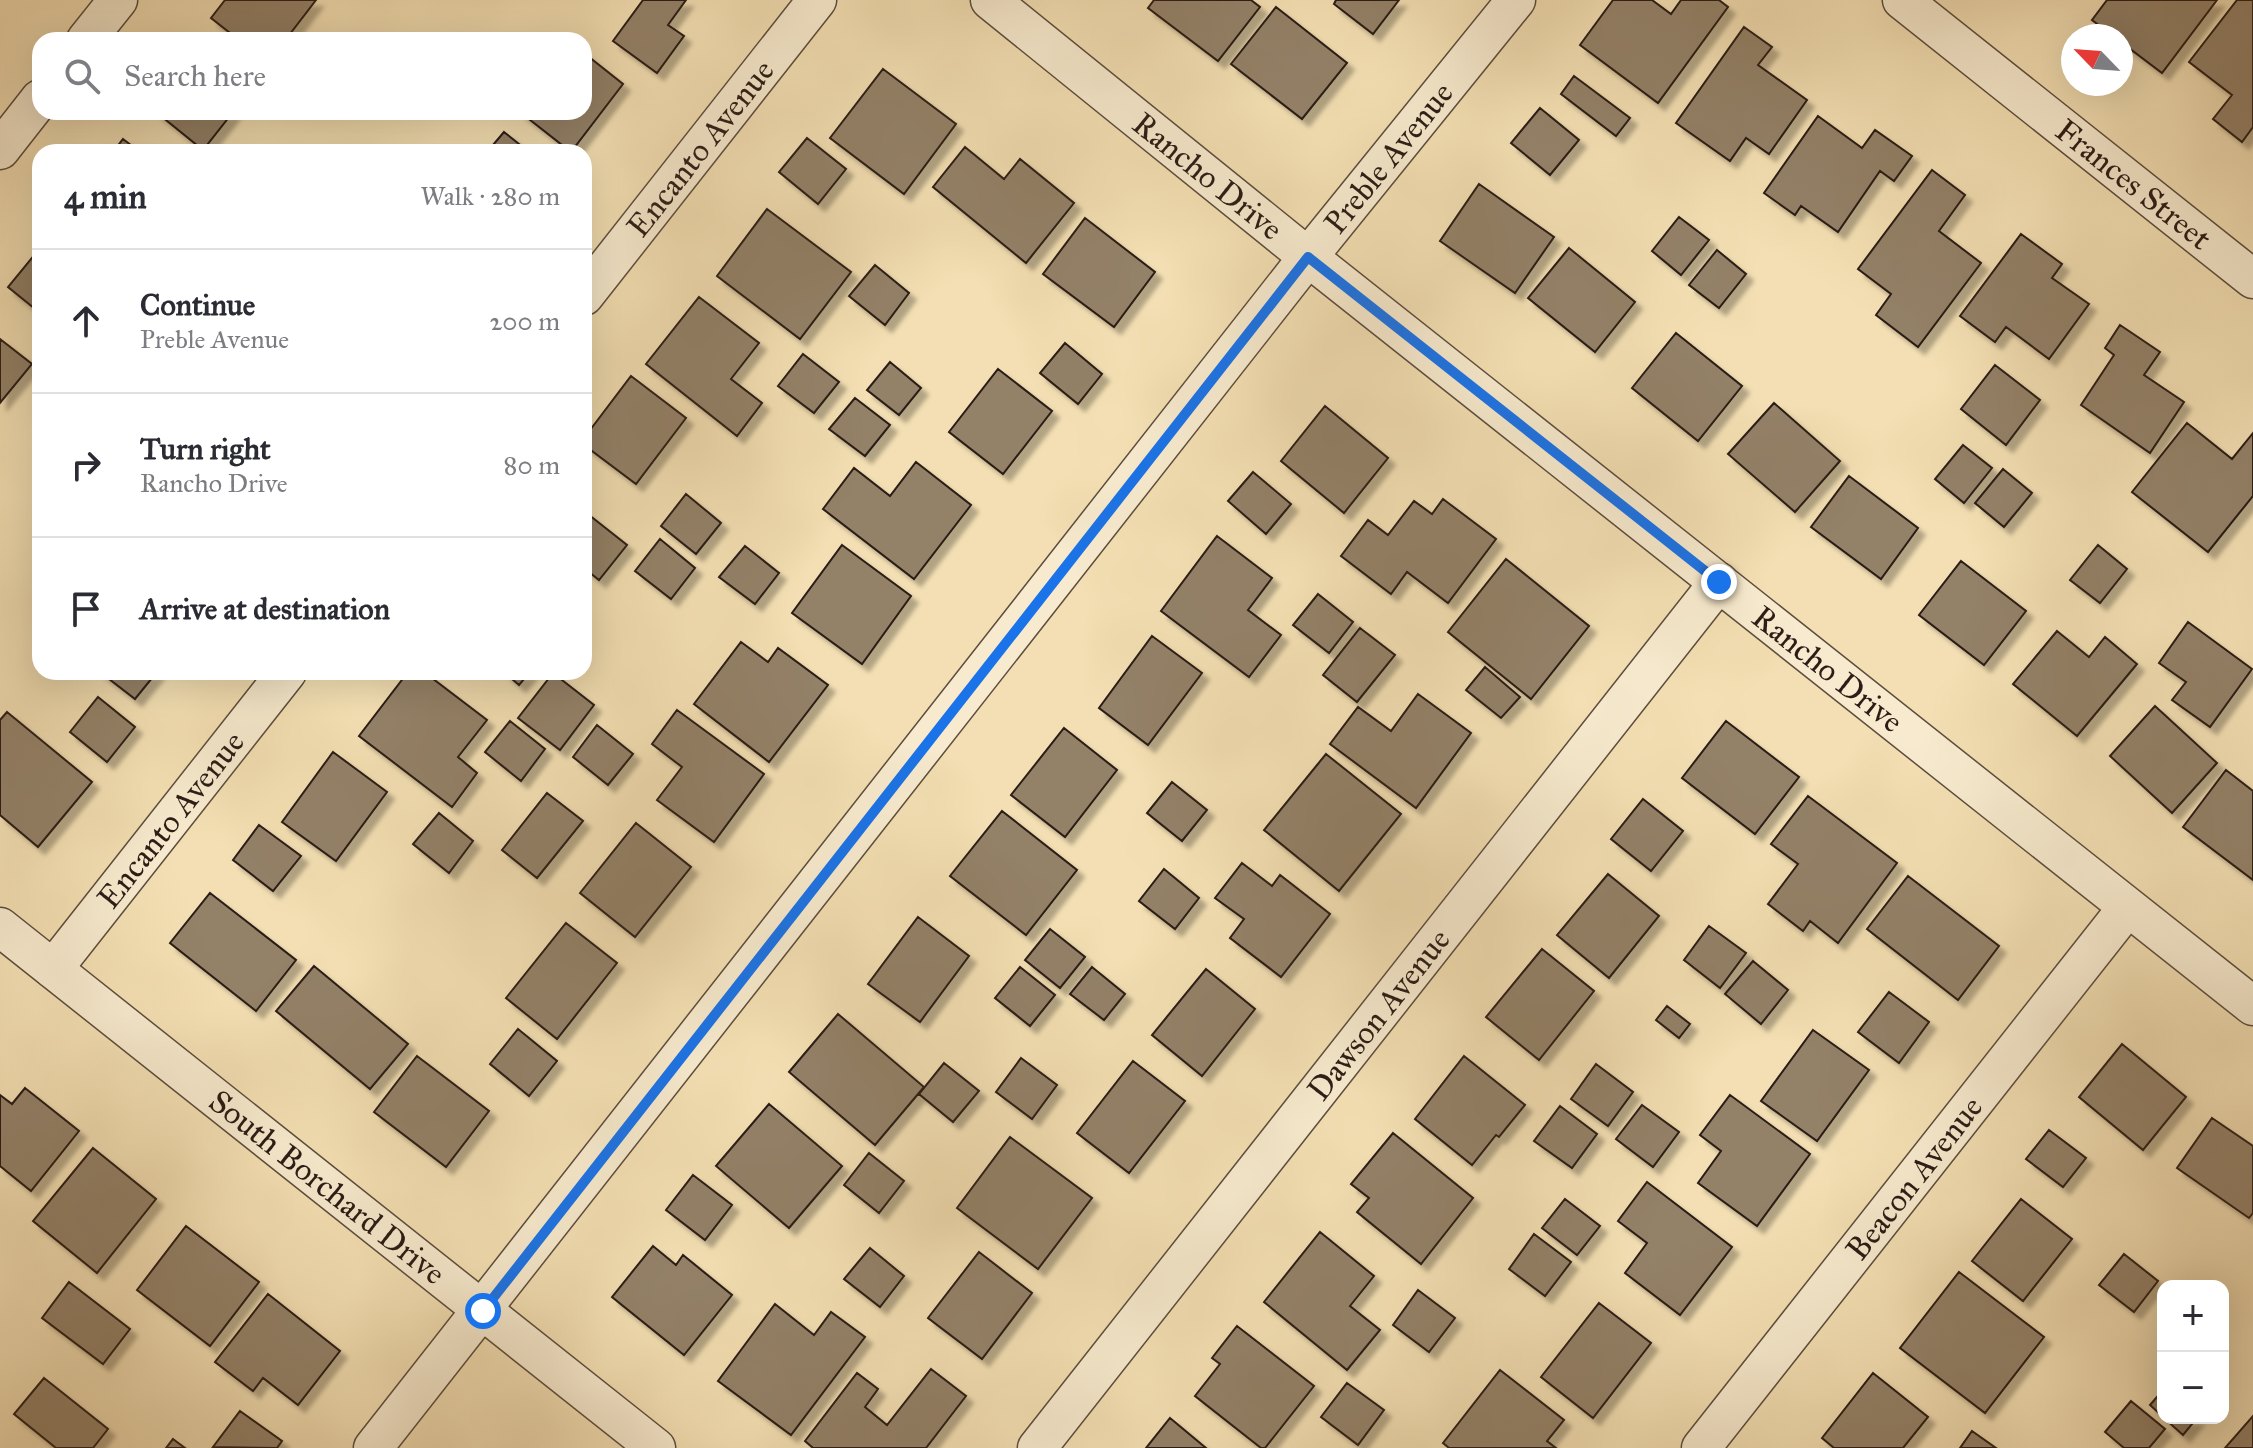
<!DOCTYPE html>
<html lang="en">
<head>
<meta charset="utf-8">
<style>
	body { margin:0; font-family:"IM FELL Great Primer",serif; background:#f7f7f7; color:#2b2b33 }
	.controls { position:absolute; right:24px; bottom:24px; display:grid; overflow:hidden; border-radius:16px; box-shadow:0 8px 32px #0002 }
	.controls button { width:72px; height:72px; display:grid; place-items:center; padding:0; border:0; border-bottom:2px solid #e1e1e2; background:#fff; color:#2b2b33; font:40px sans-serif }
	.compass { position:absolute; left:2061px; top:24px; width:72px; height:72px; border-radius:50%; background:#fff; box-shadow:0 8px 32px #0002; rotate:295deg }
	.stop { position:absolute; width:24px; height:24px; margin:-18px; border:6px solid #1a73e8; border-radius:50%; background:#fff }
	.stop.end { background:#1a73e8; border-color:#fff; box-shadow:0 2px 8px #0008 }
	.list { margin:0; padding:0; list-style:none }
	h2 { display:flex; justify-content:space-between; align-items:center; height:104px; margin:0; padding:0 32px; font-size:34px }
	h2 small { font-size:26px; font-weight:400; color:#7c7c81 }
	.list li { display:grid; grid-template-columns:52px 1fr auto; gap:24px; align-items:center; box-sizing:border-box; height:144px; padding:0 32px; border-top:2px solid #e1e1e2 }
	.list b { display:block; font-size:30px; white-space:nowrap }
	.list p { margin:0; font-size:26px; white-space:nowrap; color:#7c7c81 }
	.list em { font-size:26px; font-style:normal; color:#7c7c81 }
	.icon { flex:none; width:44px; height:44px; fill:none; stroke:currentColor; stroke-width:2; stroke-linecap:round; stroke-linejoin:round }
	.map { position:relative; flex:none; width:2253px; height:1448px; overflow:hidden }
	.search { position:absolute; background:#fff; box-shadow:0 8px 32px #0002; left:32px; top:32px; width:560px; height:88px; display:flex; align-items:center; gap:20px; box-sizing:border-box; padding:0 28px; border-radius:24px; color:#7c7c81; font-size:30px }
	.panel { position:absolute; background:#fff; box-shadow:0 8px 32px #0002; left:32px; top:144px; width:560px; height:536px; border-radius:24px }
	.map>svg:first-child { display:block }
</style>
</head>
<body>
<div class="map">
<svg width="2253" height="1448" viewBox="0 0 2253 1448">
	<defs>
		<filter id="shadow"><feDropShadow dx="7" dy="7" stdDeviation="2" flood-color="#0004"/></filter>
	</defs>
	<rect width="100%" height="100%" fill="#f3dfb3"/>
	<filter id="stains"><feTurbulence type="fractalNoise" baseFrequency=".0025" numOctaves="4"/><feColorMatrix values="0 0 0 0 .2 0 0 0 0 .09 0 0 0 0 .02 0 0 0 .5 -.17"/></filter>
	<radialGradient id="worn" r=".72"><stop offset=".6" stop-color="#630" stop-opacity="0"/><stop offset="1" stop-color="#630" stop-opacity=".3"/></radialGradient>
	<path fill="#938168" stroke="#2b1c16" stroke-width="2" filter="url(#shadow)" d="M225 0H316L290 34 299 40H239L211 18Z
		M643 0H686L668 25 684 36 657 73 613 41Z
		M1154 0H1251L1260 7 1218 61 1148 8Z
		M1336 0H1399L1373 34 1334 4Z
		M1613 0H1652L1671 14 1681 0H1719L1728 7 1658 103 1580 45Z
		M2107 0H2217L2162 73 2121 42V36H2113L2092 20Z
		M2237 0H2253V127L2242 142 2213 119 2232 95 2189 62Z
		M1276 7 1347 63 1302 119 1231 64Z
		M1744 27 1772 47 1758 65 1807 100 1769 154 1746 138 1730 161 1676 123Z
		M584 53 623 84 571 152 520 112H584Z
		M883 69 956 124 904 194 830 138Z
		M1574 76 1630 118 1616 136 1561 94Z
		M1540 108 1579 140 1550 175 1511 143Z
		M156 112H233L203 150Z
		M1818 116 1862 148 1875 130 1912 156 1894 181 1880 171 1838 232 1801 206 1795 215 1764 193Z
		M504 132 529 152H487Z
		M807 138 846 169 818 204 779 172Z
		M123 139 140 152H113Z
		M965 147 1004 179 1020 159 1074 203 1026 263 933 187Z
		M1932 170 1965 195 1939 231 1981 263 1918 347 1876 315 1891 294 1858 269Z
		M1479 184 1554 237 1515 293 1440 241Z
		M767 209 851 272 800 339 717 276Z
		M1679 217 1709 240 1681 275 1652 251Z
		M1085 218 1155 272 1114 327 1043 274Z
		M2021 234 2062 264 2052 278 2089 304 2049 359 2006 327 1995 342 1960 316Z
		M40 248V313L8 287Z
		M1569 248 1635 302 1595 352 1528 298Z
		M1717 250 1746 274 1719 308 1689 285Z
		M875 265 909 293 885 325 849 296Z
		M699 297 759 343 731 379 762 403 737 436 646 364Z
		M2120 325 2160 352 2144 375 2184 402 2150 453 2081 405 2114 355 2105 348Z
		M1676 333 1742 386 1698 441 1632 388Z
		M0 339 32 364 0 403Z
		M1065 343 1102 374 1078 404 1040 373Z
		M803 354 839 382 814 413 778 386Z
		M890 362 921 388 899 415 867 390Z
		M1995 365 2040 400 2006 445 1961 409Z
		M998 369 1052 411 1003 474 949 432Z
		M631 376 686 418 636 484 584 445V438Z
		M855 398 890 425 865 456 829 429Z
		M1774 403 1840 461 1795 512 1728 454Z
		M1325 406 1388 458 1344 513 1281 461Z
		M2187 423 2232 459 2253 433V496L2208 552 2132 492Z
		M1963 445 1992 468 1964 503 1935 479Z
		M916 462 971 505 914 579 823 509 854 468 890 496Z
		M2003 469 2032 493 2004 527 1975 503Z
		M1253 472 1291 504 1266 534 1228 501Z
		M1849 476 1918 528 1881 579 1811 527Z
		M686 494 721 523 696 554 661 526Z
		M1443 499 1496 539 1448 603 1407 572 1391 594 1341 556 1368 520 1388 535 1414 501 1432 514Z
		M584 511 627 545 599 580 584 568Z
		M1217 536 1272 578 1248 610 1281 635 1249 677 1161 611Z
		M660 539 695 568 671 599 635 571Z
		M842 545 911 596 862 664 792 613Z
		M2098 545 2127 569 2100 603 2070 580Z
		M745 546 779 573 755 604 719 577Z
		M1506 559 1589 626 1531 699 1448 632Z
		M1961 561 2026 611 1984 665 1919 615Z
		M1318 594 1353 622 1329 653 1293 625Z
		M2188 622 2252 669 2210 727 2172 700 2186 682 2159 663Z
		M1360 628 1395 655 1357 702 1323 675Z
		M2057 631 2089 657 2105 637 2137 664 2077 736 2013 684Z
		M1152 636 1202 673 1148 745 1099 708Z
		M741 642 768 662 778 648 828 685 769 762 694 704Z
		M1485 667 1520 697 1501 718 1466 690Z
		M100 672H157L135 699Z
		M408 672H424L487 720 458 757 477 773 452 807 359 736Z
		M504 672H530L519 685Z
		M553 673 594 705 560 750 518 718Z
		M1418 694 1471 733 1416 808 1330 744 1358 707 1391 731Z
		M98 697 135 727 107 762 70 732Z
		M2155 706 2217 763 2172 813 2110 756Z
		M677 710 764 774 714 842 657 800 682 767 652 744Z
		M7 712 92 782 38 847 0 815V720Z
		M510 721 545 749 521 781 485 752Z
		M1726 721 1799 777 1755 834 1682 778Z
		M597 725 633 754 608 785 573 757Z
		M1064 728 1117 770 1065 837 1011 795Z
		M333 752 387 792 336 861 282 822Z
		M1326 754 1401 814 1339 891 1264 830Z
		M2226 770 2253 791V880L2183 827Z
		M1172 782 1207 810 1182 841 1147 813Z
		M547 793 583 821 537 878 502 850Z
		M1808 796 1897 863 1838 943 1810 921 1803 931 1768 904 1798 864 1771 844Z
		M1643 799 1683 831 1651 871 1611 839Z
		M1002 811 1077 870 1026 935 950 876Z
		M439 813 473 841 449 873 413 844Z
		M636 823 691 867 635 937 580 893Z
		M259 825 301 856 273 891 233 860Z
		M1242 863 1272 886 1280 875 1330 914 1281 977 1230 938 1244 919 1215 898Z
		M1164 869 1199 898 1175 929 1139 901Z
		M1608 874 1659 916 1609 978 1557 935Z
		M1908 876 1999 946 1958 1000 1867 929Z
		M210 893 296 960 256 1011 170 943Z
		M918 917 969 956 920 1022 868 984Z
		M566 923 617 963 557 1039 506 998Z
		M1709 926 1746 953 1720 988 1684 960Z
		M1050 929 1085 957 1060 988 1025 960Z
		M1542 949 1594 991 1539 1060 1486 1017Z
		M1753 961 1788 990 1761 1024 1725 994Z
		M314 966 408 1044 370 1089 276 1011Z
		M1020 967 1055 995 1030 1026 995 998Z
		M1092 967 1125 994 1104 1020 1070 994Z
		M1206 969 1255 1009 1202 1076 1152 1035Z
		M1889 992 1929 1022 1899 1063 1858 1032Z
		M1667 1006 1690 1024 1679 1038 1656 1020Z
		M838 1014 924 1087 875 1145 789 1072Z
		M518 1029 557 1061 529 1096 490 1064Z
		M1813 1030 1869 1070 1817 1141 1761 1101Z
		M2122 1044 2186 1097 2143 1150 2079 1097Z
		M417 1056 489 1111 446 1167 374 1112Z
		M1464 1056 1525 1105 1499 1137 1496 1135 1472 1165 1415 1119Z
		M1021 1058 1057 1085 1032 1119 996 1092Z
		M1133 1061 1185 1101 1129 1173 1077 1133Z
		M944 1063 979 1091 953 1122 919 1094Z
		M1596 1064 1633 1092 1608 1126 1571 1099Z
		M25 1088 79 1131 31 1191 0 1166V1095L12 1104Z
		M1730 1095 1810 1154 1757 1226 1698 1183 1721 1151 1700 1135Z
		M769 1104 842 1166 789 1228 716 1166Z
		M1642 1105 1679 1132 1653 1167 1616 1139Z
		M1560 1106 1597 1134 1572 1168 1534 1141Z
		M2212 1118 2253 1146V1213L2249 1218 2177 1168Z
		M2049 1130 2086 1158 2063 1187 2026 1159Z
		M1393 1133 1473 1198 1421 1264 1357 1212 1369 1198 1351 1184Z
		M1010 1137 1092 1198 1038 1269 957 1208Z
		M93 1148 156 1199 97 1273 33 1221Z
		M869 1153 904 1181 879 1213 844 1185Z
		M693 1175 732 1205 705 1240 666 1210Z
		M1647 1182 1732 1247 1680 1315 1625 1273 1647 1243 1618 1221Z
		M1565 1199 1600 1226 1577 1255 1542 1228Z
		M2021 1199 2072 1239 2023 1301 1972 1261Z
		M186 1226 259 1282 210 1346 137 1290Z
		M1320 1232 1374 1276 1350 1306 1380 1330 1347 1370 1264 1302Z
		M1534 1234 1571 1262 1545 1296 1509 1269Z
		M653 1246 676 1265 683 1255 732 1295 684 1355 612 1297Z
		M870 1248 904 1276 880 1307 844 1279Z
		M979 1252 1032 1293 982 1359 928 1318Z
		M2124 1254 2158 1281 2134 1312 2099 1285Z
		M1959 1272 2044 1337 1985 1413 1900 1348Z
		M69 1282 130 1329 103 1364 42 1318Z
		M1418 1290 1455 1318 1429 1352 1393 1325Z
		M268 1294 340 1351 298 1405 263 1378 253 1391 215 1362Z
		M1599 1303 1651 1343 1593 1418 1541 1377Z
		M775 1304 814 1335 831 1312 865 1337 791 1435 718 1381Z
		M1237 1326 1314 1386 1265 1448H1261L1195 1396 1220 1364 1212 1358Z
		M931 1369 966 1396 926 1448H813L805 1441 857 1373 878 1389 865 1407 887 1425Z
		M1500 1370 1564 1420 1547 1441 1556 1448H1449L1443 1443Z
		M1873 1373 1928 1417 1903 1448H1834L1822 1438Z
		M44 1378 108 1429 93 1448H56L14 1414Z
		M1347 1383 1384 1410 1358 1445 1321 1417Z
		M2163 1390V1417L2150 1405Z
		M2131 1401 2165 1429 2149 1448H2124L2105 1432Z
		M240 1411 282 1441 277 1448 213 1447Z
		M2253 1416V1448H2225Z
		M1170 1418 1206 1448H1146Z
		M2164 1418H2197L2183 1435Z
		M1972 1431 1996 1448H1960Z
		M173 1439 185 1448H166Z"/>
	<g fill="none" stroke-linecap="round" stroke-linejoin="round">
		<defs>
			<g id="minor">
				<path id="s1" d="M990 0 1308 257 2253 1006"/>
				<path id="s2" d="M1902 0 2253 279"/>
				<path d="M86 40 118 0"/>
				<path d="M0 150 40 99"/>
				<path id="s3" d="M584 296 817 0"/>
				<path id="s4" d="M0 927 656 1448"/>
				<path id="s5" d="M53 969 287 672"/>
				<path id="s6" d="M373 1448 1308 257 1516 0"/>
				<path id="s7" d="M1037 1448 1719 582"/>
				<path id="s8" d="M1701 1448 2127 908"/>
			</g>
		</defs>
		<use href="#minor" stroke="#5d4d3d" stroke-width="41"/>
		<use href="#minor" stroke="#f7eace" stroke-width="38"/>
	</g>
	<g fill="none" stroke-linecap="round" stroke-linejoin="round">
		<path stroke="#1a73e8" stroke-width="10" d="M483 1311 1308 257 1719 582"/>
	</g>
	<g text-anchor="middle" stroke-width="8" stroke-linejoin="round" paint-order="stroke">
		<g font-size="32" fill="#2b1c16" stroke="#f7eace">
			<text dy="11" stroke="none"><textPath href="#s3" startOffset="188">Encanto Avenue</textPath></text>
			<text dy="11" stroke="none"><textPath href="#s6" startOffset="1642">Preble Avenue</textPath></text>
			<text dy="11" stroke="none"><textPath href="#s1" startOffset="280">Rancho Drive</textPath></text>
			<text dy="11" stroke="none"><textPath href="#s2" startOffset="296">Frances Street</textPath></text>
			<text dy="11" stroke="none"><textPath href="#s1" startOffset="1072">Rancho Drive</textPath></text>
			<text dy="11" stroke="none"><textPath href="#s5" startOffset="190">Encanto Avenue</textPath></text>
			<text dy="11" stroke="none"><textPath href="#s7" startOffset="552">Dawson Avenue</textPath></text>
			<text dy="11" stroke="none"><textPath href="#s8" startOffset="344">Beacon Avenue</textPath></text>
			<text dy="11" stroke="none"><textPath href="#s4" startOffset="418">South Borchard Drive</textPath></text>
		</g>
	</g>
	<rect width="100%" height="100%" filter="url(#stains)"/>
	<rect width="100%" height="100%" fill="url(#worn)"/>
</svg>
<div class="controls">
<button>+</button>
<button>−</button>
</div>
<svg class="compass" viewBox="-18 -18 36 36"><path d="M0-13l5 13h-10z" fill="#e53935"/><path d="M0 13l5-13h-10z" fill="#7c7c81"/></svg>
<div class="stop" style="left:483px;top:1311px"></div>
<div class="stop end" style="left:1719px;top:582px"></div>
<div class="search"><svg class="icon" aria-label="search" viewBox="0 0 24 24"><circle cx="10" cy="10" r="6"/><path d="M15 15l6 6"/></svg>Search here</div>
<section class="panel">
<h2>4 min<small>Walk · 280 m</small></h2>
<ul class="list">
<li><svg class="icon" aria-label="ahead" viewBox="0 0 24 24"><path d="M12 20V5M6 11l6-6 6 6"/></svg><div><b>Continue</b><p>Preble Avenue</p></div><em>200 m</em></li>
<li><svg class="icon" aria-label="right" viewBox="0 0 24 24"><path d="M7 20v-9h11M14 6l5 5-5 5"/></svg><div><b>Turn right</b><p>Rancho Drive</p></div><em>80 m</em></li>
<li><svg class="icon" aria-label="arrive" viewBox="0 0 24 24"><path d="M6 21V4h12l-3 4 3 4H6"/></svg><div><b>Arrive at destination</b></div></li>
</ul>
</section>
</div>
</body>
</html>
